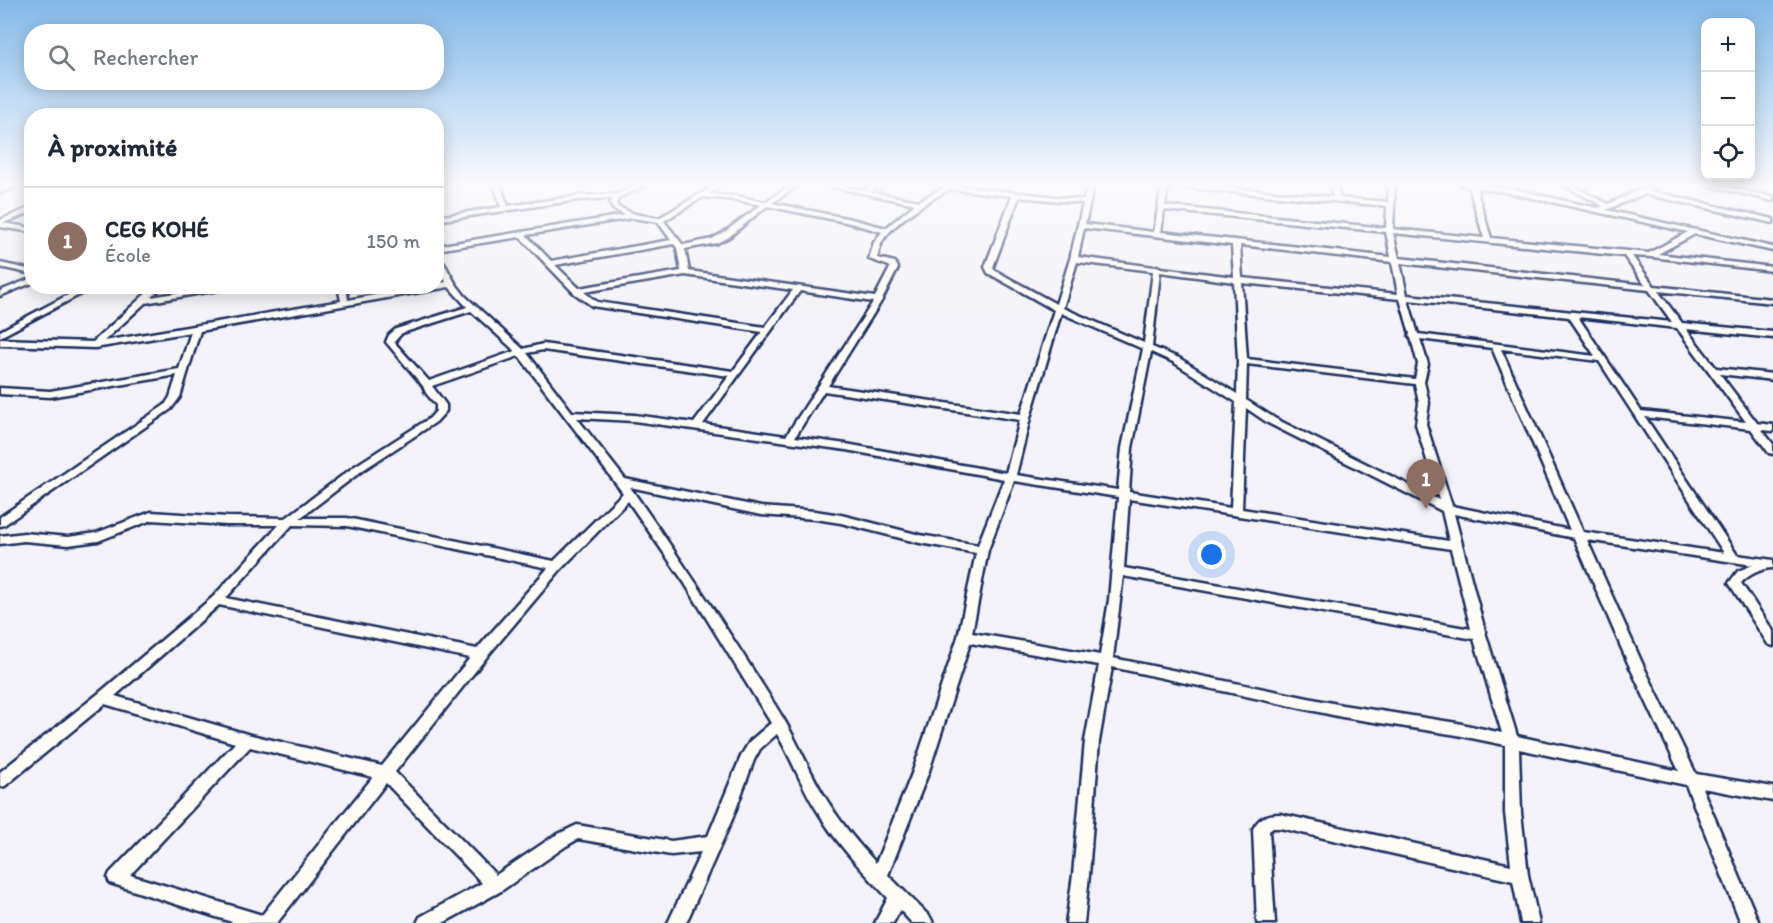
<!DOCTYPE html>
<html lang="fr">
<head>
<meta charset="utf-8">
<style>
	body { margin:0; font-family:Itim,sans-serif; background:#f2f2f3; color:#1f2937 }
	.controls { position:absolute; right:18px; top:18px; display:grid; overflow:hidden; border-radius:12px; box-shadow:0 3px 15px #0003 }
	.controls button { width:54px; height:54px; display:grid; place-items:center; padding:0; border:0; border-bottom:2px solid #e0e1e3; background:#fff; color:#1f2937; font:30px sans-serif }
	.you { position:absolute; left:1212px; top:555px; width:21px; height:21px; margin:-15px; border:4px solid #fff; border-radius:50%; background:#1a73e8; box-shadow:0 0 0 9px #1a73e833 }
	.badge { display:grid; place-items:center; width:39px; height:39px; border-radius:50%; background:#c8321e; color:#fff; font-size:20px; font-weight:700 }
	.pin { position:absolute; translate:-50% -50px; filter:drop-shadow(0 2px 3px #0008) }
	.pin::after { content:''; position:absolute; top:32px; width:21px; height:18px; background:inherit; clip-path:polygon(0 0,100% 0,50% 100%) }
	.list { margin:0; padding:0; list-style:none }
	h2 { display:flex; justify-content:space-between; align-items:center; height:78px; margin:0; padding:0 24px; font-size:26px }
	h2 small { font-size:20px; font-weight:400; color:#747a83 }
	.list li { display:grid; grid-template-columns:39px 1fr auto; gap:18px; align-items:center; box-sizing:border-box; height:108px; padding:0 24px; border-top:2px solid #e0e1e3 }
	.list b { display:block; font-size:22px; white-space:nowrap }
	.list p { margin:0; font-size:20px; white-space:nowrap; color:#747a83 }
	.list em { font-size:20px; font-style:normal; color:#747a83 }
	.icon { flex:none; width:33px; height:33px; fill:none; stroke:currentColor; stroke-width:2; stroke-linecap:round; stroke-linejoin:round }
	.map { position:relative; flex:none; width:1773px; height:923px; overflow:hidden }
	.search { position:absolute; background:#fff; box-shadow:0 3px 15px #0003; left:24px; top:24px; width:420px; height:66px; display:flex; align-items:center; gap:15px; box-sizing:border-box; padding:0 21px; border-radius:24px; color:#747a83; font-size:22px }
	.panel { position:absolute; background:#fff; box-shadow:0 3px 15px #0003; left:24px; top:108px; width:420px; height:186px; border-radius:24px }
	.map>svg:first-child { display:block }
</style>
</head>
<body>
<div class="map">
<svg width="1773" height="923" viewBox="0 0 1773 923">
	<rect width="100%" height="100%" fill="#f3f2f8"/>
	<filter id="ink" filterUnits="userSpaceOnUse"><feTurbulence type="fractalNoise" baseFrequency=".0167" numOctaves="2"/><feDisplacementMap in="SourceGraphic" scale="12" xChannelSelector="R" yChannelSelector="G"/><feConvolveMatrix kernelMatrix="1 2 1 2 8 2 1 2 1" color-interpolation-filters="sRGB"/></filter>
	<g filter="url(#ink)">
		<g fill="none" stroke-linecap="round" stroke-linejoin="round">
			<defs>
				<path id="street" d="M494 184H500L508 206 578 196 617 194 640 184H648L620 197 616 203 618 207 635 214 659 218 717 184H724L709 194 736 196 765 202 793 184H800L772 203 851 219 886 228 915 204 818 184H830L864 190 873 184H880L871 192 919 201 949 185 1084 200 1088 184H1094L1085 224 1154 232 1162 184H1183L1333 197 1330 184H1336L1340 198 1388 202 1389 184H1395L1393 229 1484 238 1469 187 1461 185 1460 184C1506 184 1553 199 1598 208L1603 206 1562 184H1569L1608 204C1626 197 1645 184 1664 184L1650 191 1773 219V223L1644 194 1606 210 1773 247V251L1695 234 1658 254 1773 267V271L1651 257 1632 256 1654 286 1773 299V303L1658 291 1682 323 1773 332V338L1686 329 1716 368 1773 374V380L1720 374 1757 423 1773 425V431L1762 430 1773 444V454L1769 453 1751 429 1645 417 1737 555 1773 560V568C1762 568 1748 575 1741 583L1773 631V646L1768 644 1729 583 1738 571 1753 565 1587 540 1642 663 1696 774 1773 787V801L1702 788 1759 923H1741L1686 785 1519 749 1521 813 1528 875 1539 923H1521L1513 881 1280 828H1273L1269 831 1275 923H1257L1253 829C1259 817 1267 814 1280 814L1511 865 1505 813V745L1457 735 1342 717 1112 667 1099 741 1089 875 1084 923H1066L1073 875 1085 741 1099 665 970 643 929 771 888 875 930 917 933 923H912L900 910 893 923H875L888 898C863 871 837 845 818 812 802 788 792 759 777 734L760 749 754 760 733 817 686 923H668L701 852 671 855 578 839 566 846 501 891 443 923H417L420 917 482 883 386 783 277 923H235L110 883 108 878 110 873 235 743 105 704 5 786 0 787V772L98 694 213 597 279 525H227L152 520 98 541 68 545 24 541 0 544V536L24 533 68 537 96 533 151 512 227 517 286 518 355 466 430 418 436 411V405L426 393 423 386 386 342 389 335 396 329 467 307 449 287 200 331 180 397 171 409 4 525 0 526V517L165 405 170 397 177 375 50 397 0 394V388L50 391 179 369 191 332 95 348 0 345V339L93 342 154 286H163L151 297 219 286H241L145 303 104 341 341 301 338 286H346L348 300 423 286H436V284L446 282 436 264V254L440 256 455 283 465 296 523 349 543 344 733 371 762 332 592 306 574 293 520 237 436 250V246L625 215 613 209 610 203 613 198 578 200 436 221V217L501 207ZM1168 186 1387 206 1386 228 1165 206ZM1476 188 1505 192 1688 232 1649 253 1491 238ZM950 189 1012 196 985 267 988 273 1054 310 1021 414 828 386 882 300 898 268 895 262 877 258C879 252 880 245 883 240 897 220 929 200 950 189ZM703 197 736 200 761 205 723 233 712 239 683 245 664 221ZM1019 197 1083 203 1070 259 1056 304 994 270 993 267ZM767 206 850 223 882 232 874 242 869 259 889 266 890 268 875 297 689 271 685 249 717 243 729 237ZM1164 210 1386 232 1391 257 1161 232ZM633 218 658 222 671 240 551 261 526 235ZM1084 228 1232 245 1234 277 1161 268 1157 266 1154 267 1078 257ZM1393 233 1624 256 1645 285 1399 258ZM674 244 677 248 681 271 579 288 555 265ZM1240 245 1392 262 1398 294 1242 278ZM1077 262 1153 271 1144 343 1063 308ZM1400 263 1649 290 1672 322 1407 295ZM1160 272 1234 282 1238 361 1237 394 1179 358 1152 347ZM685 275 793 290 765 327 597 302 584 292ZM1242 283 1400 299 1410 334 1409 336 1411 338 1418 364 1415 379 1247 359ZM800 291 873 302 786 436 703 424ZM1408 300 1569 317 1595 356 1418 334ZM471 311 515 351 429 381 394 342 402 333ZM1061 313 1143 349 1122 448 1118 490 1016 475 1030 418ZM1578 317 1677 328 1746 422 1641 411ZM1420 339 1492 348 1570 530 1452 506 1426 424 1429 403 1424 382 1428 364ZM1501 349 1599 361 1724 553 1583 532ZM543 350 729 376 694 423 634 415 572 412 527 353ZM1151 352 1173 362 1236 402 1231 508 1129 492 1132 448ZM519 356 623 493 554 561 347 518H300L363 470 436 422 446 411V405L432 386ZM1247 364 1415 384 1419 403 1416 424 1439 500 1276 419 1246 400ZM824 391 1020 420 1006 473 846 444 795 437ZM1246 408 1268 423 1442 511 1449 541 1242 509ZM577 418 634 421 846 450 1004 479 978 545 920 535 841 515 815 511 761 507 625 479ZM1014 481 1118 497 1109 600 1100 655 972 633 988 550ZM630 487 761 515 815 519 841 523 920 543 976 553 958 637 913 771 876 863C858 844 842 824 828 802 811 776 800 746 783 718 735 640 683 563 630 487ZM1129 499 1451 549 1471 629 1124 568ZM628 501 684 582 771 723 750 741 742 754 708 836 671 841 577 825 554 836 496 875 395 772 485 659 561 569ZM1454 514 1574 538 1628 663 1679 771 1517 736 1486 635ZM292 525 347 526 548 568 477 649 226 598ZM1123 576 1474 639 1502 733 1457 723 1342 705 1113 658ZM219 605 470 658 382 766 247 734 115 696ZM250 747 373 777 262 915 130 875Z
					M1703 184H1713L1773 197V201Z
					M32 207V212L3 223 32 228V232L0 227V220Z
					M0 263 32 270V274L0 267Z
					M32 278V283L0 296V291Z
					M85 286H96L0 337V331Z"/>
				<path id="secondary" d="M9 184H23L0 193V187Z"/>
			</defs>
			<use href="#street" stroke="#1b2f5e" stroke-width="5"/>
			<use href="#secondary" stroke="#1b2f5e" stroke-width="5"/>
			<use href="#street" fill="#fdfcf7" fill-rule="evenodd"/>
			<use href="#secondary" fill="#fdfcf7" fill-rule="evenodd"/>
		</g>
	</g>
	<linearGradient id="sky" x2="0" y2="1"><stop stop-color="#82b8e8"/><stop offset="0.59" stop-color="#faf9fc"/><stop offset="1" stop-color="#faf9fc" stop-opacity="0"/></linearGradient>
	<rect width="1773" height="313" fill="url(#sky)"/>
</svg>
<div class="controls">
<button>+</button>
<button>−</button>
<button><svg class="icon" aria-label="locate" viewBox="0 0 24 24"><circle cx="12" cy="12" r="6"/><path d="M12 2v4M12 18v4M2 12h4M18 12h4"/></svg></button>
</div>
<div class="you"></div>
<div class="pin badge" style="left:1426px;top:509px;background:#8d6e63">1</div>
<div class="search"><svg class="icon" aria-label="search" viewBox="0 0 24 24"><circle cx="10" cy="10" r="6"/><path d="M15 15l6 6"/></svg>Rechercher</div>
<section class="panel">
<h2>À proximité<small></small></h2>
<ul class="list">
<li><span class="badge" style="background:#8d6e63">1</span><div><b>CEG KOHÉ</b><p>École</p></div><em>150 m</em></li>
</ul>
</section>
</div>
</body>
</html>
